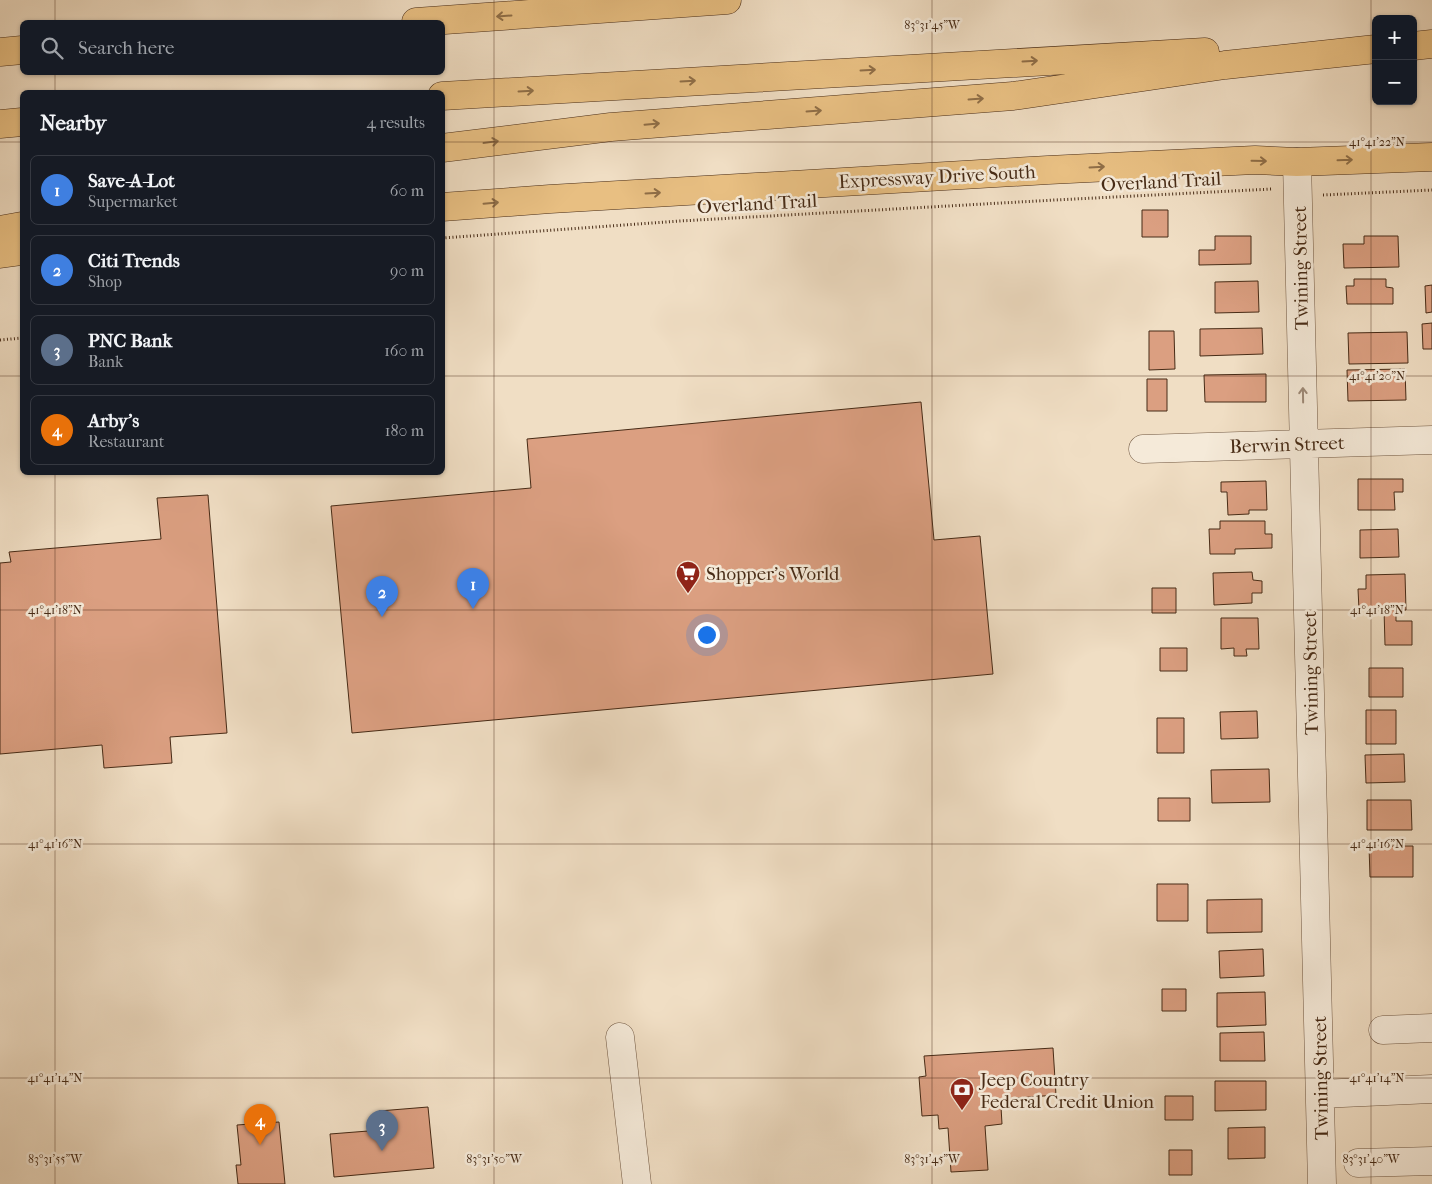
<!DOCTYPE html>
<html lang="en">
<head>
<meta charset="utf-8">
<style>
	body { margin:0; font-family:"IM FELL French Canon",serif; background:#20242c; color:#f1f3f6 }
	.controls { position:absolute; right:15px; top:15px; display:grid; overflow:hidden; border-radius:8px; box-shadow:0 1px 4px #0004 }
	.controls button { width:45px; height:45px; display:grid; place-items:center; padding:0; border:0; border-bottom:1px solid #363941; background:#171b24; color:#f1f3f6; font:25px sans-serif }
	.you { position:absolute; left:706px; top:634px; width:18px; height:18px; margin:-12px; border:4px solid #fff; border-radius:50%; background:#1a73e8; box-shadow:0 0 0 8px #1a73e833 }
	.badge { display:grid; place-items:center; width:32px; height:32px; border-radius:50%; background:#ea580c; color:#fff; font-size:16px; font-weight:700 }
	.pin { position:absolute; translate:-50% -41px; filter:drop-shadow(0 1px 2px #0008) }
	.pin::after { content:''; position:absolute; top:26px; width:18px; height:15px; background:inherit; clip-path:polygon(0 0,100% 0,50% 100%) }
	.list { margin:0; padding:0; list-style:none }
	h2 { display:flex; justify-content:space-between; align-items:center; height:65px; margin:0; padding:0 20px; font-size:21px }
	h2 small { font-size:16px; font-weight:400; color:#9ea1a6 }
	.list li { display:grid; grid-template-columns:32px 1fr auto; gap:15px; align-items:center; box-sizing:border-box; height:70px; margin:0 10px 10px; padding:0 10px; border:1px solid #363941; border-radius:8px }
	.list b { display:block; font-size:19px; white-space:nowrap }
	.list p { margin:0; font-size:16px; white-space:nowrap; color:#9ea1a6 }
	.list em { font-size:16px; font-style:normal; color:#9ea1a6 }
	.icon { flex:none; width:28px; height:28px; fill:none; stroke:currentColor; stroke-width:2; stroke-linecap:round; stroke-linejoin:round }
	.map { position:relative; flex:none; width:1432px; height:1184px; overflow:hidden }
	.search { position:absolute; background:#171b24; box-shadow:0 1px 4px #0004; left:20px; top:20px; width:425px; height:55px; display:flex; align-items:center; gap:12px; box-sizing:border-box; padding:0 18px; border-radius:8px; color:#9ea1a6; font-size:19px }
	.panel { position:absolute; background:#171b24; box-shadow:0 1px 4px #0004; left:20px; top:90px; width:425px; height:385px; border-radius:8px }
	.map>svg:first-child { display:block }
</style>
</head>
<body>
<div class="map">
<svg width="1432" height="1184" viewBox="0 0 1432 1184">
	<rect width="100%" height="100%" fill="#f0dec4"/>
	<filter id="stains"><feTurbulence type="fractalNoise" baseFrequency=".004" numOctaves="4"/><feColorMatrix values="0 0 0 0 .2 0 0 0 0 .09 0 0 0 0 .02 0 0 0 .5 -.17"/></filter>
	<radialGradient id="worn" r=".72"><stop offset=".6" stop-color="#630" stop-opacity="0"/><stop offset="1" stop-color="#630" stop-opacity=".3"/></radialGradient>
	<path fill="#db9f81" stroke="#472b16" d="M1142 210H1168V237H1142Z
		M1215 236H1251V264L1199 265V250H1215Z
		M1364 236H1398L1399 267 1344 268 1343 244H1364Z
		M1354 279H1386V287L1393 288V304H1347L1346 286H1354Z
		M1258 281 1259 312 1215 313V282Z
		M1432 285V312L1426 313 1425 286Z
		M1432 323V349H1423L1422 324Z
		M1262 328 1263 354 1200 356V329Z
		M1149 331H1174L1175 369 1149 370Z
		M1407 332 1408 363 1349 364 1348 333Z
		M1405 369 1406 400 1348 401 1347 370Z
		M1266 374V402H1205L1204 375Z
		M1147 379H1167V411H1147Z
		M921 402 934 540 980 536 993 674 352 733 331 506 531 488 527 439Z
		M1358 479H1403V492H1394L1395 510H1358Z
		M1266 481 1267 510H1249V514L1228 515 1227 492H1221V482Z
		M208 495 227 733 170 737 172 763 104 768 102 745 0 754V563L11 562 9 552 161 539 157 498Z
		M1220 521H1265V534H1272V548L1235 549V554H1210L1209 529H1220Z
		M1398 529 1399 557 1360 558V530Z
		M1252 572 1253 580 1262 581V593H1252V603L1214 605 1213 573Z
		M1405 574 1406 610H1396V621H1412V645H1385L1384 609 1359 610 1358 589H1366V575Z
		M1152 588H1176V613H1152Z
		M1221 618H1258L1259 649H1246L1247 656H1234V648L1221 649Z
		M1160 648H1187V671H1160Z
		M1369 668H1403V697H1369Z
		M1366 710H1396V744H1366Z
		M1257 711 1258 738 1221 739 1220 712Z
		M1157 718H1184V753H1157Z
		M1404 754 1405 782 1366 783 1365 755Z
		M1269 769 1270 802 1212 803 1211 770Z
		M1158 798H1190V821H1158Z
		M1367 800H1411L1412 830H1367Z
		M1369 846H1413V877H1370Z
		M1157 884H1188V921H1157Z
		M1262 899V932L1207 933V900Z
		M1263 949 1264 976 1220 978 1219 951Z
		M1162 989H1186V1011H1162Z
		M1265 992 1266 1025 1217 1027V993Z
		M1264 1032 1265 1061H1220V1033Z
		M1053 1048 1056 1095 1005 1099V1107H1001L1002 1124 985 1126 988 1170 951 1172 948 1128 939 1129 938 1115 922 1116 919 1077 926 1076 924 1056Z
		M1215 1081H1266V1110L1215 1111Z
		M1165 1096H1193V1120H1165Z
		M428 1107 434 1168 334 1177 330 1134 381 1130 379 1111Z
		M279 1122 285 1184H238L236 1165H241L237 1125Z
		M1265 1127V1158L1228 1159V1128Z
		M1169 1150H1192V1175H1169Z"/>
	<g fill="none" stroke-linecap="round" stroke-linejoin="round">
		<defs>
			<path id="minor" d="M1297 162 1322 1184
				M1143 449 1432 440
				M1383 1030 1432 1028
				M620 1037 637 1184
				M1320 1094 1432 1089
				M1358 1163 1432 1161"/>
			<path id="major" d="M442 207 550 199 1048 170 1255 160 1297 162 1432 157
				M0 254 22 251"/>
			<path id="highway" d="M416 22 727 0
				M1413 46 1432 44
				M0 52 22 50
				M442 96 1205 52
				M0 124 22 122
				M442 148 611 127 1013 96 1225 65 1376 49
				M0 230 22 226"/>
		</defs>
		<use href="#minor" stroke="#715842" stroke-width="29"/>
		<use href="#major" stroke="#472b16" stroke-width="29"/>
		<use href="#highway" stroke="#472b16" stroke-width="29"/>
		<path stroke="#472b16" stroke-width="3" stroke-dasharray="1 2.5" stroke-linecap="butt" d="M1323 195 1432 190
			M442 238 680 221 1055 200 1272 189
			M0 340 22 338"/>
		<use href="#minor" stroke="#f5ead9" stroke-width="28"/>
		<use href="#major" stroke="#e8bf82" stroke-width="28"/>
		<use href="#highway" stroke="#e8bf82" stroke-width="28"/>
	</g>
	<defs><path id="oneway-shaft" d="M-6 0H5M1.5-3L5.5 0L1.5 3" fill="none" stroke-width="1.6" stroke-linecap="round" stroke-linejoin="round" transform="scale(1.25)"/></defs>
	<g stroke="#8f6e47">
		<use href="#oneway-shaft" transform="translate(504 16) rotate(176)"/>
		<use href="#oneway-shaft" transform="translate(1030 61) rotate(-3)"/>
		<use href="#oneway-shaft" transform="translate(868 70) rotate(-3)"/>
		<use href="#oneway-shaft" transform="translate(688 81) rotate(-3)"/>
		<use href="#oneway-shaft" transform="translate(526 91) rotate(-3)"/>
		<use href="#oneway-shaft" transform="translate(976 99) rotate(-4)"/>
		<use href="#oneway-shaft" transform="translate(814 111) rotate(-4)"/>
		<use href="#oneway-shaft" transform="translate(652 124) rotate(-5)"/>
		<use href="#oneway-shaft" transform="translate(491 142) rotate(-8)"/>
		<use href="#oneway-shaft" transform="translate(1345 160) rotate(-2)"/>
		<use href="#oneway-shaft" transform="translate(1259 161) rotate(1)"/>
		<use href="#oneway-shaft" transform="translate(1097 167) rotate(-3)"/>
		<use href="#oneway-shaft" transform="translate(653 193) rotate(-3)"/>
		<use href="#oneway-shaft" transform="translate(491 203) rotate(-5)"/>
	</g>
	<use stroke="#9e8a78" href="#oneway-shaft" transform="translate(1303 395) rotate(-91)"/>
	<path fill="none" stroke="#472b16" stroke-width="1" stroke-opacity="0.45" d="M55 0V22M494 0V1184M932 0V1184M1371 0V1184M55 72V92M0 142H22M442 142H1432M0 376H22M442 376H1432M55 472V1184M0 610H1432M0 844H1432M0 1078H1432"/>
	<defs>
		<symbol id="supermarket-pin" viewBox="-11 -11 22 30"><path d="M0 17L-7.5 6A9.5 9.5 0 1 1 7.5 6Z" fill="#8f2418" stroke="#f5ead9"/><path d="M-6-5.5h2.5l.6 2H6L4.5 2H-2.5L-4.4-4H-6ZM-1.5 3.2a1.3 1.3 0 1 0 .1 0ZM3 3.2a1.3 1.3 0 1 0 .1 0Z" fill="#fff"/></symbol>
		<symbol id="bank-pin" viewBox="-11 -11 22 30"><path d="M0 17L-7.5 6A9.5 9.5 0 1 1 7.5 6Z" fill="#8f2418" stroke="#f5ead9"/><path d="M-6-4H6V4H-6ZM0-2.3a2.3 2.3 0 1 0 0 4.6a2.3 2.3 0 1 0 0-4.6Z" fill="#fff"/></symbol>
	</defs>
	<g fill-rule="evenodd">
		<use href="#supermarket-pin" x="674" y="559" width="28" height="38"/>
		<use href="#bank-pin" x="948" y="1076" width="28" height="38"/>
	</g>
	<g text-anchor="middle" stroke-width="5" stroke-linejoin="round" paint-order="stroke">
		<g font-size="19" fill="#472b16" stroke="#f5ead9">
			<text transform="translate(937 176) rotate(-3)" y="7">Expressway Drive South</text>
			<text transform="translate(1161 181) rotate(-3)" y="7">Overland Trail</text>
			<text transform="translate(757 203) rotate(-3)" y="7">Overland Trail</text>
			<text transform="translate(1300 268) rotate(-91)" y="7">Twining Street</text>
			<text transform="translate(1287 444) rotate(-2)" y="7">Berwin Street</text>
			<text transform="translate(1310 673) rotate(-91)" y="7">Twining Street</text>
			<text transform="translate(1320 1078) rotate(-91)" y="7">Twining Street</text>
		</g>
		<g font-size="19" fill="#472b16" stroke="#f5ead9" text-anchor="start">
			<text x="706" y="580">Shopper's World</text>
			<text x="980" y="1086">Jeep Country<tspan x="980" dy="22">Federal Credit Union</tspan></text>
		</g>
	</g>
	<g font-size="12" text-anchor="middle" fill="#472b16" stroke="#f5ead9" stroke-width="5" stroke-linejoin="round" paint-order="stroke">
		<text x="932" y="29">83°31'45"W</text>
		<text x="1377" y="146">41°41'22"N</text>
		<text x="1377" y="380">41°41'20"N</text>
		<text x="55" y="614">41°41'18"N</text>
		<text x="1377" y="614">41°41'18"N</text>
		<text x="55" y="848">41°41'16"N</text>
		<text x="1377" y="848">41°41'16"N</text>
		<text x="55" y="1082">41°41'14"N</text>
		<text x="1377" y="1082">41°41'14"N</text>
		<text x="55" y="1163">83°31'55"W</text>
		<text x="494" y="1163">83°31'50"W</text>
		<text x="932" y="1163">83°31'45"W</text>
		<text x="1371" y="1163">83°31'40"W</text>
	</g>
	<rect width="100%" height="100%" filter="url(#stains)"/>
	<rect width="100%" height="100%" fill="url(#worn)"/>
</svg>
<div class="controls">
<button>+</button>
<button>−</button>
</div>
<div class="you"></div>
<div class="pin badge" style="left:473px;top:609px;background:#3f7fe0">1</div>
<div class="pin badge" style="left:382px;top:617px;background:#3f7fe0">2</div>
<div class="pin badge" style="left:382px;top:1151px;background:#5c6f8a">3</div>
<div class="pin badge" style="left:260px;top:1145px;background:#e8710a">4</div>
<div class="search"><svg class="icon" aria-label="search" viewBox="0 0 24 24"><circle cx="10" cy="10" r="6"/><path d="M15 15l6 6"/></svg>Search here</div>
<section class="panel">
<h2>Nearby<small>4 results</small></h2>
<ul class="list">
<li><span class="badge" style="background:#3f7fe0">1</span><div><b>Save-A-Lot</b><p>Supermarket</p></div><em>60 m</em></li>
<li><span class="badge" style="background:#3f7fe0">2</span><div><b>Citi Trends</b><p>Shop</p></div><em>90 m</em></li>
<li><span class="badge" style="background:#5c6f8a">3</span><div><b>PNC Bank</b><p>Bank</p></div><em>160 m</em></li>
<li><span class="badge" style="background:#e8710a">4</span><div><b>Arby's</b><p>Restaurant</p></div><em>180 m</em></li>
</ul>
</section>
</div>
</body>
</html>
